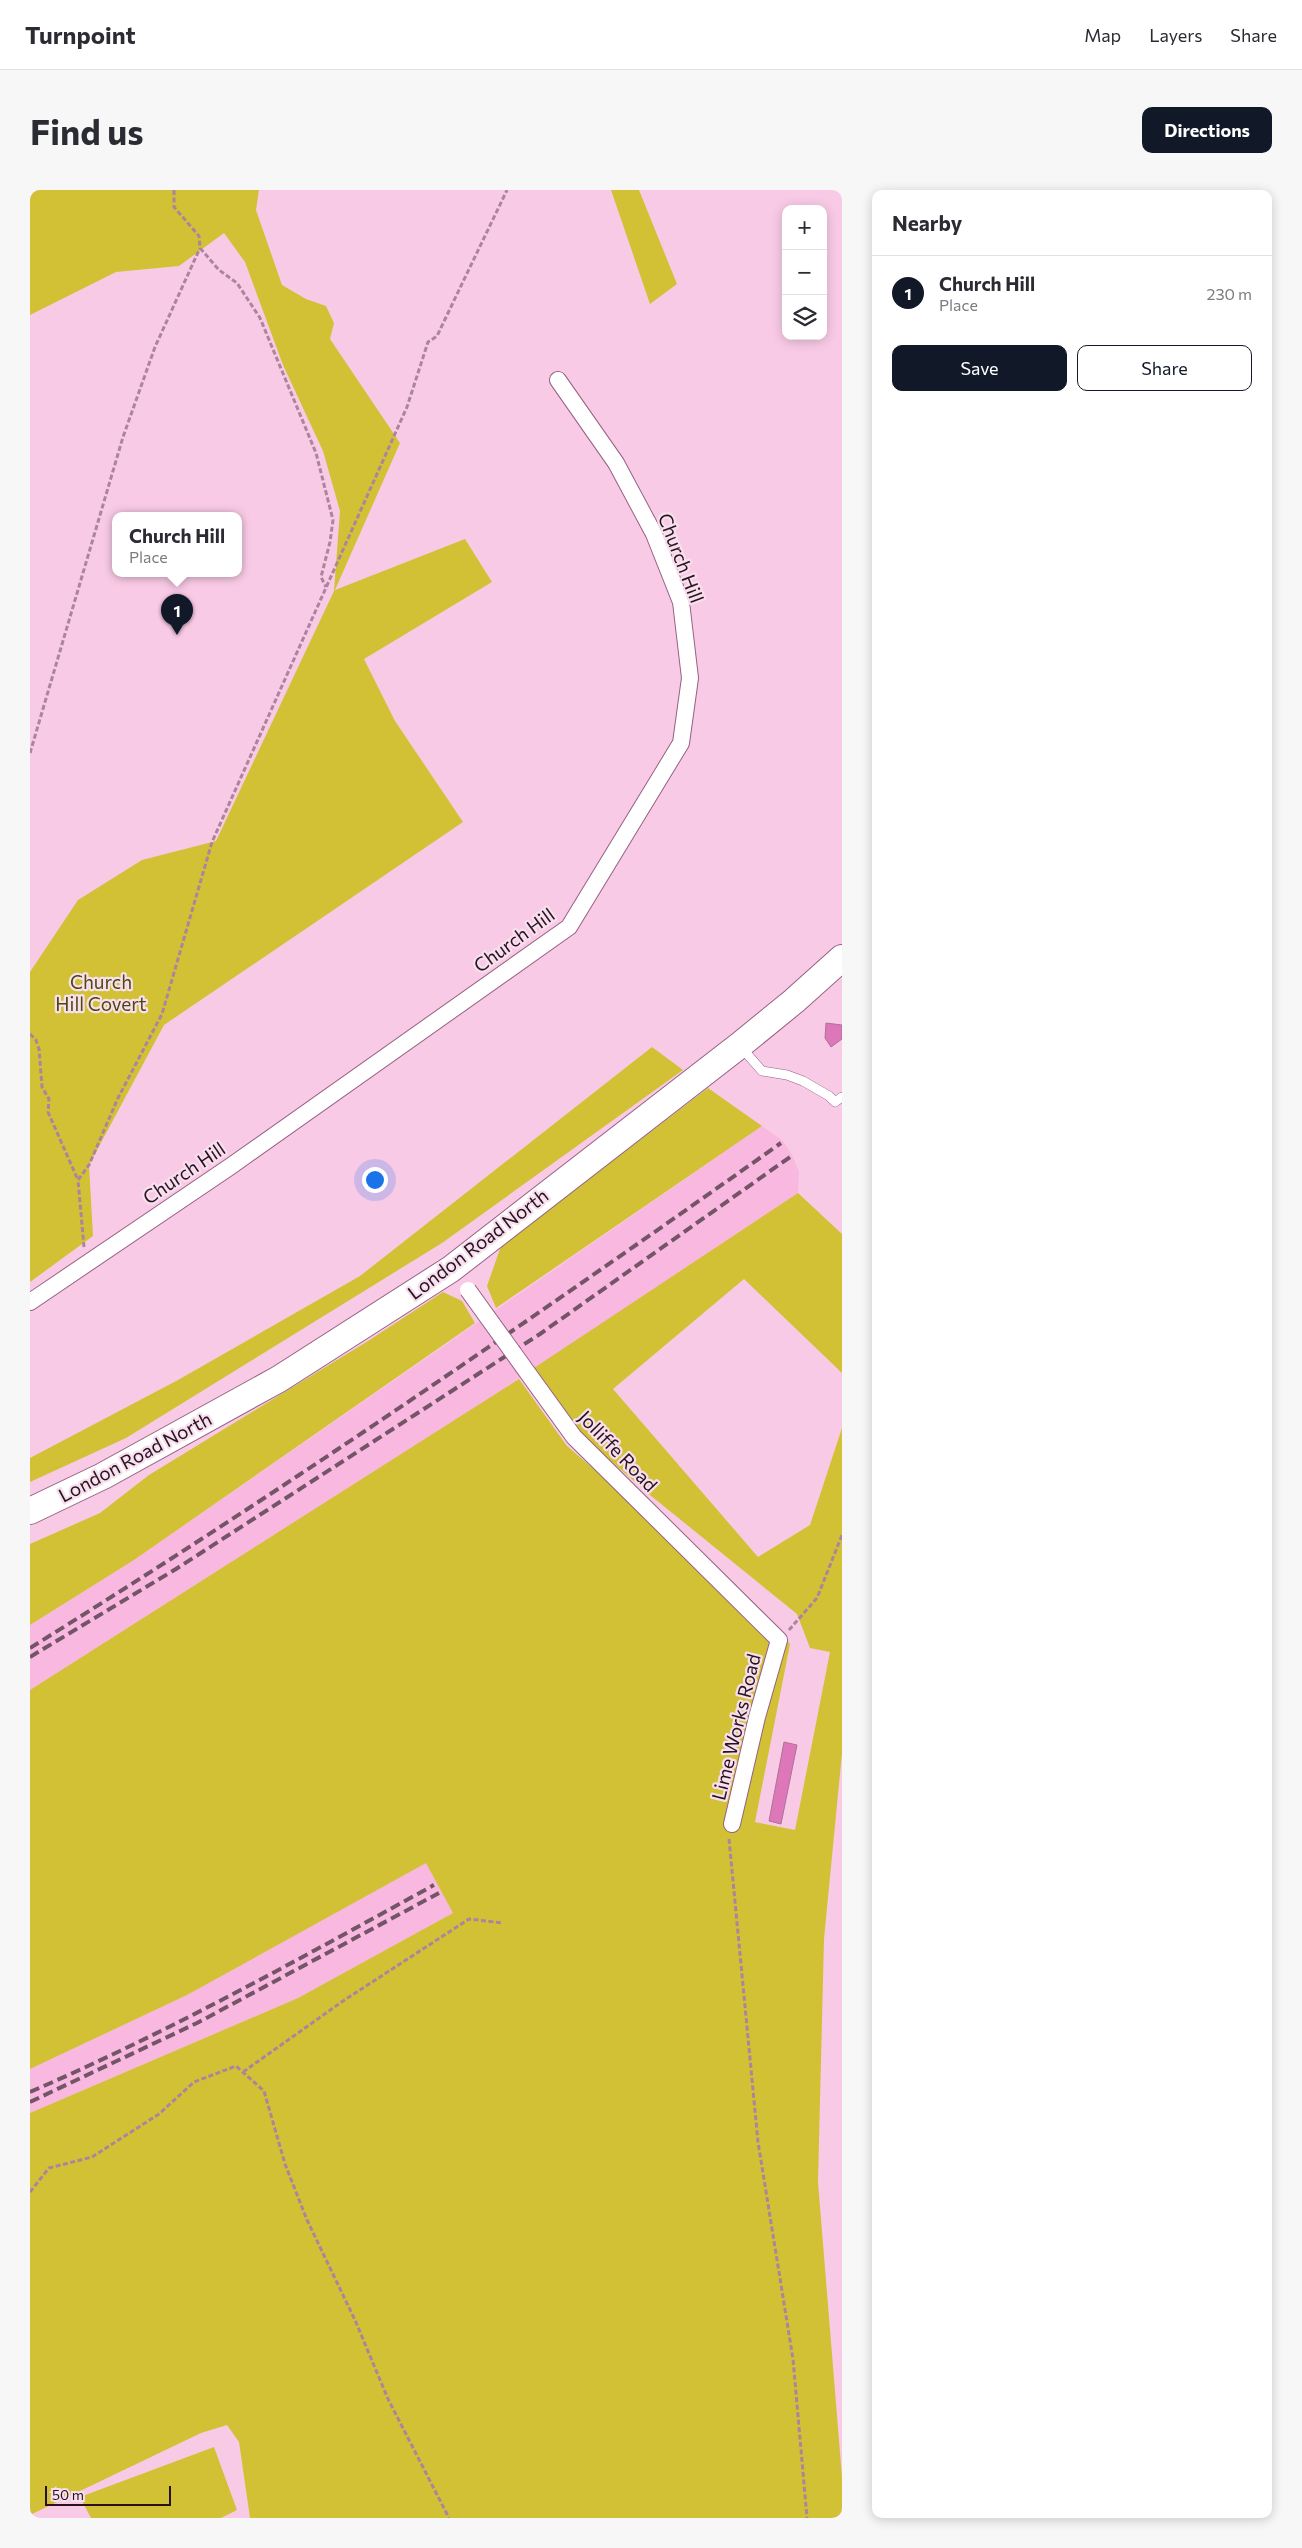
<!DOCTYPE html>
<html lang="en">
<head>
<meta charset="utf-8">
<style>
	body { margin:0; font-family:Commissioner,sans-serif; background:#f7f7f7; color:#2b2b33 }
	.controls { position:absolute; right:15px; top:15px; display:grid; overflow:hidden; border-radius:10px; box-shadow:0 2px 12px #0003 }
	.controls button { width:45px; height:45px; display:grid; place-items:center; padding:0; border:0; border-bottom:1px solid #e1e1e2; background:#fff; color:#2b2b33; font:25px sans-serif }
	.scale { position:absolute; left:15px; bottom:12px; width:126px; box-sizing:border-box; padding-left:5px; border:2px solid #27121f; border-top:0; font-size:14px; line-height:18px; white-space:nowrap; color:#27121f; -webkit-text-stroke:4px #f7dfed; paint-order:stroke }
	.you { position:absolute; left:344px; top:989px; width:18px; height:18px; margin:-12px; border:4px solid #fff; border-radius:50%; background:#1a73e8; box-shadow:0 0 0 8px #1a73e833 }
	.badge { display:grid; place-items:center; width:32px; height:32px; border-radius:50%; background:#111827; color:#fff; font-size:16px; font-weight:700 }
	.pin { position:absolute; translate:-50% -41px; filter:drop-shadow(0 1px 2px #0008) }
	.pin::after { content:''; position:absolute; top:26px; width:18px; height:15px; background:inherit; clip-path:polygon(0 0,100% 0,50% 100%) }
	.popup { position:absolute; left:82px; top:322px; width:130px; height:65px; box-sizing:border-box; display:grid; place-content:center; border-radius:10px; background:#fff; filter:drop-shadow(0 1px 4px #0005); font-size:16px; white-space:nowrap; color:#7c7c81 }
	.popup b { font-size:19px; color:#2b2b33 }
	.popup::after { content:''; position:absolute; left:50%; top:100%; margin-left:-10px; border:10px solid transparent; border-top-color:#fff }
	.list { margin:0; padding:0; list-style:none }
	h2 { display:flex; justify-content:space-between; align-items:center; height:65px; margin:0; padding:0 20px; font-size:21px }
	h2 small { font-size:16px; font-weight:400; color:#7c7c81 }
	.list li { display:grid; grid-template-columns:32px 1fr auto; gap:15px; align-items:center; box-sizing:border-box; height:75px; padding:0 20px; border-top:1px solid #e1e1e2 }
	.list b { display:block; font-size:19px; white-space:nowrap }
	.list p { margin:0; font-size:16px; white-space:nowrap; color:#7c7c81 }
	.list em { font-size:16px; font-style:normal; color:#7c7c81 }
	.actions { display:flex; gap:10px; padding:15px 20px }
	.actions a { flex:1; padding:11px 0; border:1px solid #111827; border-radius:10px; text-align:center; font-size:18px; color:#111827 }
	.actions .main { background:#111827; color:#fff }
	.icon { flex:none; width:28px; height:28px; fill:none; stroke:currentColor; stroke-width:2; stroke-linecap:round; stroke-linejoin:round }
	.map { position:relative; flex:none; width:812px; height:2328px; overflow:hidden; border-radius:10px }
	header { display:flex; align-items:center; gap:30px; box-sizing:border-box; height:70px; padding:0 25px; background:#fff; border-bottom:1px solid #e1e1e2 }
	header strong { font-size:24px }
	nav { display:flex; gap:28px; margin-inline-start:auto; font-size:18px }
	.intro { display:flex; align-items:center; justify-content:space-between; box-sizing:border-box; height:120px; padding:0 30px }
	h1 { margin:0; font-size:35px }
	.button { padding:12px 22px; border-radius:10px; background:#111827; color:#fff; font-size:18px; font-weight:700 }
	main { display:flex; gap:30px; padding:0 30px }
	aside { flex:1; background:#fff; border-radius:10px; box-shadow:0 2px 12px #0003 }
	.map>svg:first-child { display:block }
</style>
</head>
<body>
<header>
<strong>Turnpoint</strong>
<nav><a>Map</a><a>Layers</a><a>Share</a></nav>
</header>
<div class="intro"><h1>Find us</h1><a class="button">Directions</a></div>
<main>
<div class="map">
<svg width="812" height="2328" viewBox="0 0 812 2328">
	<rect width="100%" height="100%" fill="#f9cae6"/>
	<path fill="#f9b8e0" d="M732 936 753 951 762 965 769 982 768 1003 452 1213 0 1500V1435L104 1370Z
		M396 1672 423 1723 268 1808 0 1923V1879L157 1805Z"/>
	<path fill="#d2c135" d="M0 0H229L226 20 252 95 276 109 296 116 304 133 300 149 370 253 305 400 435 349 462 392 334 469 365 531 433 632 134 835 59 975 63 1046 0 1092V782L48 710 112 670 186 651 304 401 310 321 293 261 253 175 215 72 194 43 149 76 86 82 0 125Z
		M581 0H609L647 94 620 114Z
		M622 857 653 880 412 1053 96 1248 0 1292V1268L148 1190 330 1086Z
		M678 898 732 936 466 1118 457 1096 471 1056Z
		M768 1003 812 1044V1183L714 1089 583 1199 728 1367 780 1335 812 1238V1563L794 1749 788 1992 812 2287V2328H220L209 2252 197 2235 171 2243 0 2325V1923L268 1808 423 1723 396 1673 157 1805 0 1879V1500L489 1189 537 1256 745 1435 760 1454 725 1632 765 1640 800 1462 780 1458 767 1424 620 1305 550 1244 504 1178Z
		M413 1102 432 1111 445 1133 104 1370 0 1435V1354L70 1323 119 1285 338 1151Z
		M184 2257 207 2320 191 2328H61L50 2307Z"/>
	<path fill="#de76ba" stroke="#aa7495" d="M796 833 812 835V849L801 857 795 848Z
		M754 1552 767 1555 751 1634 739 1631Z"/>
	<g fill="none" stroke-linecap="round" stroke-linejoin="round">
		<defs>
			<path id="lane" d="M711 857 732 881 757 885 773 891 799 906 805 912 812 907"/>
			<path id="street" d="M0 1112 201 976 539 737 651 553 660 488 651 412 624 344 586 273 528 190
				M510 1200 544 1247 749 1450 727 1527 702 1634"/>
			<path id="primary" d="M0 1321 73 1286 249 1189 421 1079 710 855 764 811 812 768"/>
		</defs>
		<use href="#lane" stroke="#956182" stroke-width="10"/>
		<use href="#street" stroke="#956182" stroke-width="18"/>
		<use href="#primary" stroke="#956182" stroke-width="28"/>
		<path stroke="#ab859c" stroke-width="3" stroke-dasharray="5 2.5" stroke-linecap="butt" d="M144 0V17L169 46 170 58 189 80 207 93 230 128 286 263 303 330 300 352 291 387 296 397
			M0 563 93 247 125 157 170 58
			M0 844 6 850 9 859 12 897 19 909 18 922 48 990
			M54 1057 48 990 59 975 88 908 132 824 182 652 377 217 398 152 407 146 477 0
			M759 1440 787 1408 812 1345
			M699 1649 728 1952 763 2169 777 2328
			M213 1882 313 1811 439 1729 473 1733
			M0 2002 19 1978 62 1967 129 1924 164 1892 206 1876 234 1901 255 1974 277 2030 325 2130 358 2209 419 2328"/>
		<use href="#lane" stroke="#fff" stroke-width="9"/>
		<use href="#street" stroke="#fff" stroke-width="16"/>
		<use href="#primary" stroke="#fff" stroke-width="26"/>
		<path stroke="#735567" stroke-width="4" stroke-dasharray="10 5" stroke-linecap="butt" d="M0 1458C256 1299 505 1127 751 953
			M0 1467 146 1379 510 1144 760 967
			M0 1902C139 1842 271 1768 404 1695
			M0 1912 167 1833 409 1703"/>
		<defs>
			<path id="street-bridge" d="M438 1100 510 1200"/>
		</defs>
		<use href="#street-bridge" stroke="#956182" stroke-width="18" stroke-linecap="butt"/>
		<use href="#street-bridge" stroke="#fff" stroke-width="16"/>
	</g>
	<g text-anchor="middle" stroke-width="4.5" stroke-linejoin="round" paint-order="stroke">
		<g font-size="19" fill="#27121f" stroke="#f7dfed">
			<text transform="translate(651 368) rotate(69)" y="7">Church Hill</text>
			<text transform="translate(484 750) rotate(-36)" y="7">Church Hill</text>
			<text transform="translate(154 983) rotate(-34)" y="7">Church Hill</text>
			<text transform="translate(448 1054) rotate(-37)" y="7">London Road North</text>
			<text transform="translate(588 1261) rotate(46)" y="7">Jolliffe Road</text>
			<text transform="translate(105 1267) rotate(-28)" y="7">London Road North</text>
			<text transform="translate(706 1537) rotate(-76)" y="7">Lime Works Road</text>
		</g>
		<g font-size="19" fill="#4e4710" stroke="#f7dfed">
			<text x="71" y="799">Church<tspan x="71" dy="22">Hill Covert</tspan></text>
		</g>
	</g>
</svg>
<div class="controls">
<button>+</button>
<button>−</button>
<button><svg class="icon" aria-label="layers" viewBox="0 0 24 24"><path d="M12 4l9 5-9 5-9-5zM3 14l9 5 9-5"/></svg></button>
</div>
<div class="scale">50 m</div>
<div class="you"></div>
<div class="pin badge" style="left:147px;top:445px">1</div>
<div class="popup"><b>Church Hill</b>Place</div>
</div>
<aside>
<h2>Nearby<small></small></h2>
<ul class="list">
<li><span class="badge">1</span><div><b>Church Hill</b><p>Place</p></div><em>230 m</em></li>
</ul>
<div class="actions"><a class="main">Save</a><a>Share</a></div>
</aside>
</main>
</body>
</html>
